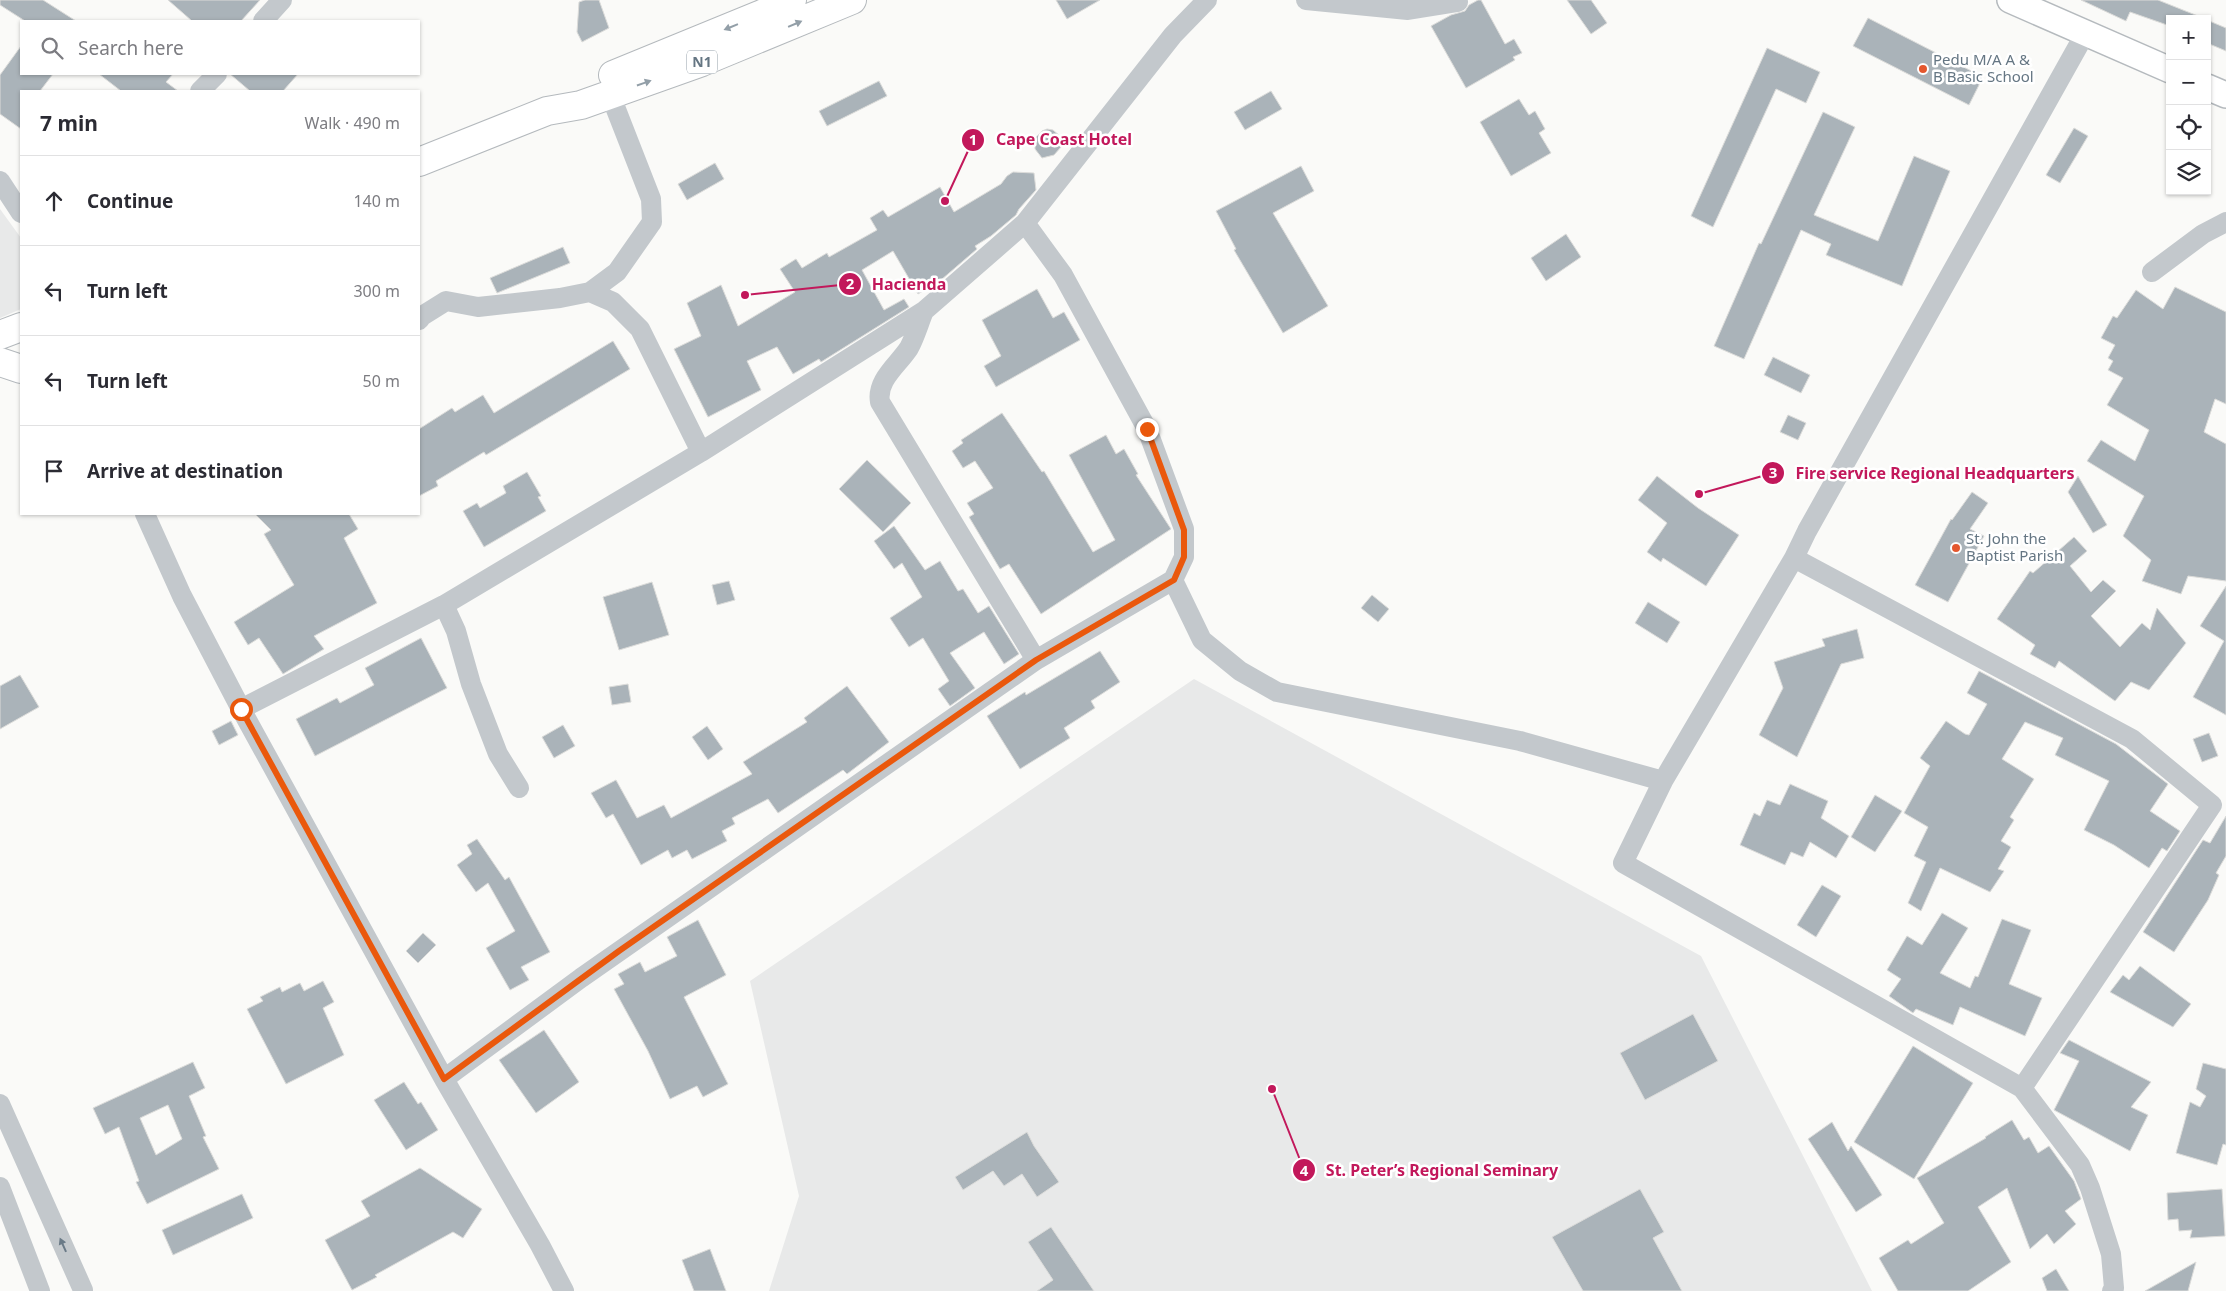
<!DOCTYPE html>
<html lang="en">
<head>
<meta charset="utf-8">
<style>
	body { margin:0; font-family:"Noto Sans",sans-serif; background:#f7f7f7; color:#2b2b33 }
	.controls { position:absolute; right:15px; top:15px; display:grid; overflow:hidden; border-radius:0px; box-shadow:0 1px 4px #0004 }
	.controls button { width:45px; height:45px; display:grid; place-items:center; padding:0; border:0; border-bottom:1px solid #e1e1e2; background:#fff; color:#2b2b33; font:25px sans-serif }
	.stop { position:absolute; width:15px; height:15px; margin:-11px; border:4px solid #ea580c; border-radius:50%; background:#fff }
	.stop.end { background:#ea580c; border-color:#fff; box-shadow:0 1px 5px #0008 }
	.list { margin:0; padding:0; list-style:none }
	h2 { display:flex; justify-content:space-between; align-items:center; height:65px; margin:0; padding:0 20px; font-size:21px }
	h2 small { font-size:16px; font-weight:400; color:#7c7c81 }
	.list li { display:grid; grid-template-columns:32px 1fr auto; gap:15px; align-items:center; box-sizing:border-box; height:90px; padding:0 20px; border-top:1px solid #e1e1e2 }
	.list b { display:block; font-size:19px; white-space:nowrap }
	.list em { font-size:16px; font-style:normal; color:#7c7c81 }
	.icon { flex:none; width:28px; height:28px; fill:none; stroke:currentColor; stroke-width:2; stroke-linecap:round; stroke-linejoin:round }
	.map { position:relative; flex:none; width:2226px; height:1291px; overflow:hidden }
	.search { position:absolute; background:#fff; box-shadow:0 1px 4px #0004; left:20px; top:20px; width:400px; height:55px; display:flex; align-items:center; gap:12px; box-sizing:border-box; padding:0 18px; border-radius:0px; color:#7c7c81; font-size:19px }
	.panel { position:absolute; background:#fff; box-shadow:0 1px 4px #0004; left:20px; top:90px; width:400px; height:425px; border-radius:0px }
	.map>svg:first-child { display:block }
</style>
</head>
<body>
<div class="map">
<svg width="2226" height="1291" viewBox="0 0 2226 1291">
	<rect width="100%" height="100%" fill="#fafaf8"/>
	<path fill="#e8e9e9" d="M0 209 21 238V309L0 318Z
		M1194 679 1701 956 1872 1291H769L799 1196 750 981Z"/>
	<path fill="#aab3b9" stroke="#dcdcda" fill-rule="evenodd" d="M0 0H43L76 21H25L0 5Z
		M168 0H260L241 21H192Z
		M585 0H599L609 28 582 42 577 32 579 2Z
		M1056 0H1100L1067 19Z
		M1478 0H1481L1505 44 1514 39 1522 53 1513 57 1515 60 1466 88 1431 26 1451 15 1465 11 1469 5Z
		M1567 0H1591L1607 23 1591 34Z
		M2081 0H2158L2203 18 2170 19V26L2130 12 2126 21Z
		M1868 18 1983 77 1969 105 1853 46Z
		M2207 20 2226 28V51L2207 43Z
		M21 46V74H53L40 91H21V129L0 114V75Z
		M1767 48 1820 72 1806 103 1776 89 1713 227 1691 216Z
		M99 74H173L166 82 178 91H121Z
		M230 74H298L283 91H250Z
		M879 81 887 96 827 126 819 111Z
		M1271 91 1282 109 1245 130 1234 112Z
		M1519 99 1529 115 1535 111 1545 129 1539 133 1551 153 1511 176 1480 122Z
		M1823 112 1855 127 1814 215 1878 241 1914 156 1950 171 1902 286 1826 255 1831 244 1801 230 1744 359 1714 346 1759 243 1761 244Z
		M2074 128 2088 136 2060 183 2046 175Z
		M1047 129 1053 130 1061 137V147L1054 155 1042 158 1035 149V138L1042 131Z
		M715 163 724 179 687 200 678 184Z
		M1301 166 1314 191 1273 213 1328 306 1283 333 1234 250 1236 249 1216 211Z
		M1013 172 1034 173 1036 190 1019 209 1016 215 991 236 975 246 977 249 941 280 918 294 893 251 862 270 884 310 904 299 909 307 821 362 819 359 793 374 777 347 747 361 761 390 708 417 674 349 701 336 687 303 721 285 738 326 795 292 780 269 796 259 802 268 827 253 829 257 877 230 870 218 883 210 888 217 940 187 954 212 1001 184 1007 176Z
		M1566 234 1581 257 1546 281 1531 258Z
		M563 247 570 263 497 293 490 278Z
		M2175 287 2226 312V404L2215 399 2204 432 2226 444V581L2188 576 2181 594 2142 581 2151 560 2123 536 2144 496 2087 461 2101 440 2135 461 2149 430 2107 405 2123 378 2108 370 2113 361 2108 358 2115 345 2101 338 2113 316 2117 318 2136 290 2163 309Z
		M1037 289 1053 318 1064 312 1080 340 996 387 984 366 1001 356 982 320Z
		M613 341 630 369 486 455 484 452 436 481 438 486 419 496V429L452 408 455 412 483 395 494 413Z
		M1773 357 1810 375 1801 393 1764 375Z
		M1002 413 1042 472 1044 471 1093 552 1115 540 1069 455 1106 435 1116 454 1124 449 1138 474 1136 475 1171 529 1041 614 1009 564 1000 569 969 517 974 514 967 503 993 488 975 461 963 468 952 451 963 443 961 440Z
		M1788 415 1806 423 1798 440 1780 432Z
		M867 460 911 503 883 532 839 489Z
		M527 472 541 496 538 497 546 511 484 547 463 511 477 503 480 508 506 493 503 486Z
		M1657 476 1698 508 1739 535 1706 586 1663 558 1661 562 1647 552 1667 523 1638 500Z
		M2078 476 2107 525 2093 533 2068 492Z
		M1972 492 1988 503 1970 529 1984 536 1948 602 1915 585 1951 519 1952 520Z
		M255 514H349L358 529 344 538 377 603 314 636 324 649 283 674 259 638 248 645 234 622 294 585 264 534 271 530Z
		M894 526 925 570 940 561 958 591 963 589 978 613 989 606 1019 654 1004 664 984 632 950 653 975 688 950 706 938 689 949 681 923 638 909 647 890 618 922 597 902 563 894 569 874 541Z
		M2074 537 2087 551 2070 566 2091 592 2103 580 2116 591 2091 616 2120 647 2142 623 2150 630 2157 608 2186 643 2149 690 2131 682 2115 701 2059 661 2055 668 2030 654 2035 645 1997 619 2030 571 2033 573Z
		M729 581 735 600 717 605 712 585Z
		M652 582 669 635 619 650 603 597Z
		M2226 586V715L2193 697 2224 641 2200 626Z
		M1372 595 1389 609 1378 622 1361 608Z
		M1648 602 1680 622 1667 643 1635 623Z
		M1857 629 1864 658 1841 664 1797 757 1759 735 1783 688 1774 662 1825 646 1822 639Z
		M421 638 447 688 315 756 296 719 337 698 340 703 374 685 365 668Z
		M1100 651 1120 682 1091 701 1095 708 1064 728 1070 738 1020 769 987 716 1025 692 1026 695Z
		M1979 671 2116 744 2168 784 2150 811 2180 831 2167 851 2162 848 2149 868 2114 845 2084 830 2109 781 2055 755 2063 738 2025 722 2002 759 2034 779 2010 817 2014 820 2001 841 2011 847 1998 869 2004 871 1990 892 1940 868 1921 911 1908 903 1926 862 1914 856 1928 827 1904 813 1930 766 1920 758 1946 721 1965 734 1969 735 1987 704 1967 693Z
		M20 675 39 707 0 729V686Z
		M628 684 631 702 612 705 609 687Z
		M847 686 889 742 847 774 843 770 778 813 768 799 732 818 735 824 722 831 727 841 692 859 687 850 672 858 668 850 641 865 613 814 606 818 591 793 616 780 637 818 664 805 671 818 752 774 743 762 807 722 804 718Z
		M231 721 238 735 219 745 212 731Z
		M563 725 575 746 554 758 542 737Z
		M707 726 723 749 708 760 692 737Z
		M2209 733 2218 756 2202 762 2193 739Z
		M1790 784 1828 801 1821 818 1849 836 1836 858 1810 842 1803 857 1791 852 1785 865 1740 845 1754 813 1760 816 1767 800 1780 805Z
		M1875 795 1902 811 1875 852 1851 837Z
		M2226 816V856L2216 873 2219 875 2208 900 2174 952 2143 932 2203 840 2210 843Z
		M477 839 505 880 509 877 550 952 521 967 529 980 510 990 486 948 515 931 488 883 476 892 457 865 472 854 467 845Z
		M1822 885 1841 896 1816 937 1797 925Z
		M1942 913 1968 928 1940 973 1970 988 1975 976 1978 977 2002 919 2031 930 2009 984 2042 998 2025 1036 1960 1007 1953 1025 1916 1009 1913 1013 1889 996 1901 979 1887 970 1907 936 1922 945Z
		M698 920 726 975 684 997 728 1084 703 1097 697 1086 670 1099 648 1051 614 989 624 984 618 974 640 962 645 972 677 956 667 937Z
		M423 933 436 945 418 963 406 951Z
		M2140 966 2191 1004 2173 1027 2110 992 2123 975 2129 980Z
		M323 981 334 1002 323 1008 344 1055 286 1084 247 1009 263 1001 260 997 280 987 282 992 300 983 304 991Z
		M1693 1014 1718 1061 1645 1100 1620 1053Z
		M544 1030 579 1082 536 1113 499 1060Z
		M2069 1040 2151 1082 2131 1107 2148 1115 2130 1151 2054 1110 2079 1061 2060 1053Z
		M1913 1046 1973 1083 1914 1179 1854 1142Z
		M193 1062 205 1088 189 1096 206 1136 203 1137 219 1169 147 1204 136 1182 139 1181 119 1127 105 1134 93 1108ZM168 1105 182 1139 156 1155 140 1118Z
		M2203 1063 2226 1069V1145L2223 1144 2217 1165 2176 1153 2190 1102 2200 1107 2206 1096 2196 1089Z
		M404 1082 418 1104 421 1102 438 1130 406 1150 374 1100Z
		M2012 1120 2024 1140 2029 1137 2038 1153 2049 1146 2074 1181 2081 1199 2065 1211 2076 1224 2054 1244 2047 1234 2030 1249 2007 1188 1978 1207 2011 1262 1968 1291H1898L1879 1258 1908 1240 1911 1244 1944 1223 1917 1178 1986 1138 1985 1137Z
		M1832 1122 1848 1151 1851 1146 1882 1195 1856 1212 1808 1139Z
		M1027 1132 1034 1146 1059 1182 1037 1197 1022 1174 1004 1186 993 1171 963 1190 955 1177Z
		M420 1168 482 1209 463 1238 453 1232 375 1275 377 1277 352 1290 325 1240 370 1216 361 1201Z
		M1640 1189 1664 1232 1653 1238 1682 1291H1583L1552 1237Z
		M2222 1189 2225 1236 2190 1238 2192 1230 2179 1231 2178 1219 2168 1220 2167 1193Z
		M242 1194 253 1218 173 1255 162 1230Z
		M1051 1227 1094 1291H1037L1053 1280 1028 1242Z
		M710 1249 726 1291H694L682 1260Z
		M2196 1262 2188 1291H2145Z
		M2056 1269 2069 1291H2047L2042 1278Z"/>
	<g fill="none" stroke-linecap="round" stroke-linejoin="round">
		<defs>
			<path id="major" d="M2010 0 2170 70
				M2207 87 2226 95"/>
			<path id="highway" d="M613 75 762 14 792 0
				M419 162 547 111 581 105 702 62 852 0
				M0 335 21 327
				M0 362 21 369"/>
		</defs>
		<use href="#major" stroke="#b5babe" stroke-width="28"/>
		<use href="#highway" stroke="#b4b9bd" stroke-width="30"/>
		<path stroke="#c3c8cc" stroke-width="20" d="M1306 0 1408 10 1458 2
			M263 21 282 0
			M2086 32 1807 531 1794 558 1663 781 1623 863 2022 1088 2080 1165 2090 1188 2111 1254 2114 1288 2112 1291
			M200 91 217 74
			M0 181 21 213
			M1025 223 1063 275 1147 429 1184 529V557L1173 580
			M2152 272 2203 234 2226 222
			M590 292 617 272 652 222 651 199 610 94
			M924 311C919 323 915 337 909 348 898 365 876 380 880 402L1036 660
			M419 320 422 316 446 301 478 307 560 298 590 292 613 302 640 329 701 452
			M145 514 182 596 241 709 444 1079 540 1245 564 1291
			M1794 558 2132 739 2212 805 2022 1088
			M444 605 456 631 471 684 498 754 519 788
			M241 709 444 605 701 452 924 311 1025 223 1173 35 1207 0
			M444 1079 581 978 1036 660 1173 580 1202 640 1240 671 1277 692 1520 741 1663 781
			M0 1104 83 1290
			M0 1187 40 1291"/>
		<use href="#major" stroke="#fff" stroke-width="25"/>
		<use href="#highway" stroke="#fff" stroke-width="28"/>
	</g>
	<defs><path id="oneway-solid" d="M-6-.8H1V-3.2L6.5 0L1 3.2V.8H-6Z" transform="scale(1.25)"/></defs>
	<g fill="#939fa8">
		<use href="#oneway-solid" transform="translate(795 24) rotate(-23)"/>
		<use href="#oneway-solid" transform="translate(731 27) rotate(158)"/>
		<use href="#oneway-solid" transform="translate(644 83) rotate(-19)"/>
	</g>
	<use fill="#6a7a87" href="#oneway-solid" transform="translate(63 1245) rotate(-114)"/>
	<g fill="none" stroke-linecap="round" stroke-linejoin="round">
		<path stroke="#ea580c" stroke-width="6" d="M241 709 444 1079 619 951 1036 660 1174 580 1184 557V530L1147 429"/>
	</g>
	<g fill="#e4572e" stroke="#fff" stroke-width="2">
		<circle cx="1923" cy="69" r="5"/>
		<circle cx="1956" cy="548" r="5"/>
	</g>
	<g text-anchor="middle" stroke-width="5" stroke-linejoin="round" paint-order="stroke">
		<rect fill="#fff" stroke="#939fa8" stroke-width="1" x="687" y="50.5" width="30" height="23" rx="4"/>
		<g font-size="14" font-weight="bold" fill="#657683">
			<text x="702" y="67">N1</text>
		</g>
		<g font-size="15" fill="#657683" stroke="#fff" text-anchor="start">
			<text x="1933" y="65">Pedu M/A A &amp;<tspan x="1933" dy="17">B Basic School</tspan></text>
			<text x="1966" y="544">St. John the<tspan x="1966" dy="17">Baptist Parish</tspan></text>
		</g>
	</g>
	<path fill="none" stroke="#c2185b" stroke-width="2" d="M945 201L973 140M745 295L850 284M1699 494L1773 473M1272 1089L1304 1170"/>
	<g fill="#c2185b" stroke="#fff" stroke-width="2">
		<circle cx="945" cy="201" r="5"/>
		<circle cx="745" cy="295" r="5"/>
		<circle cx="1699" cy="494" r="5"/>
		<circle cx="1272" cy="1089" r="5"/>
		<circle cx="973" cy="140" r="12"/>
		<circle cx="850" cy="284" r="12"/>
		<circle cx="1773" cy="473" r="12"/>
		<circle cx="1304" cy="1170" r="12"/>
	</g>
	<g font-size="15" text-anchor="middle" font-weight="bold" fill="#fff">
		<text x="973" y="145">1</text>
		<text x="850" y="289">2</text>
		<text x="1773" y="478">3</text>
		<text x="1304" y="1176">4</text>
	</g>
	<g font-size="16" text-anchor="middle" font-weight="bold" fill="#c2185b" stroke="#fff" stroke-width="5" stroke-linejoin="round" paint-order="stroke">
		<text x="1064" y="145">Cape Coast Hotel</text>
		<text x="909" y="290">Hacienda</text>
		<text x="1935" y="479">Fire service Regional Headquarters</text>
		<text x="1442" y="1176">St. Peter’s Regional Seminary</text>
	</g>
</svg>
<div class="controls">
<button>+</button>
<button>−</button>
<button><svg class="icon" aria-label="locate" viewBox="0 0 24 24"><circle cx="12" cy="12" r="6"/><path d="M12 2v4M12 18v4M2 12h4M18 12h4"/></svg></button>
<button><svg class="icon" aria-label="layers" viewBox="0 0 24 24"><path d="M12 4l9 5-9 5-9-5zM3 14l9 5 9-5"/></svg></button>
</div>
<div class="stop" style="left:241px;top:709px"></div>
<div class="stop end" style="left:1147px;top:429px"></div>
<div class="search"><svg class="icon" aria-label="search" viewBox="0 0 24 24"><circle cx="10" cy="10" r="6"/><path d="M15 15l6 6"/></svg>Search here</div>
<section class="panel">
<h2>7 min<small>Walk · 490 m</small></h2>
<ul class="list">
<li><svg class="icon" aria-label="ahead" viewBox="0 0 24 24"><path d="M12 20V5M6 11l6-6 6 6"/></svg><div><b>Continue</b></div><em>140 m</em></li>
<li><svg class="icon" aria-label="left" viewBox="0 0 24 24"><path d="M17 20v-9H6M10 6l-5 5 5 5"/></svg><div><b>Turn left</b></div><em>300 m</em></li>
<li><svg class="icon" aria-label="left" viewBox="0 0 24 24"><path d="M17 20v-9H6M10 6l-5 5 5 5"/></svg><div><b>Turn left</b></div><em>50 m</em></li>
<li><svg class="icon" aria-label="arrive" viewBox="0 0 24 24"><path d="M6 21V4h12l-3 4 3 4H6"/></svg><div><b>Arrive at destination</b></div></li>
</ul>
</section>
</div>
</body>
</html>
